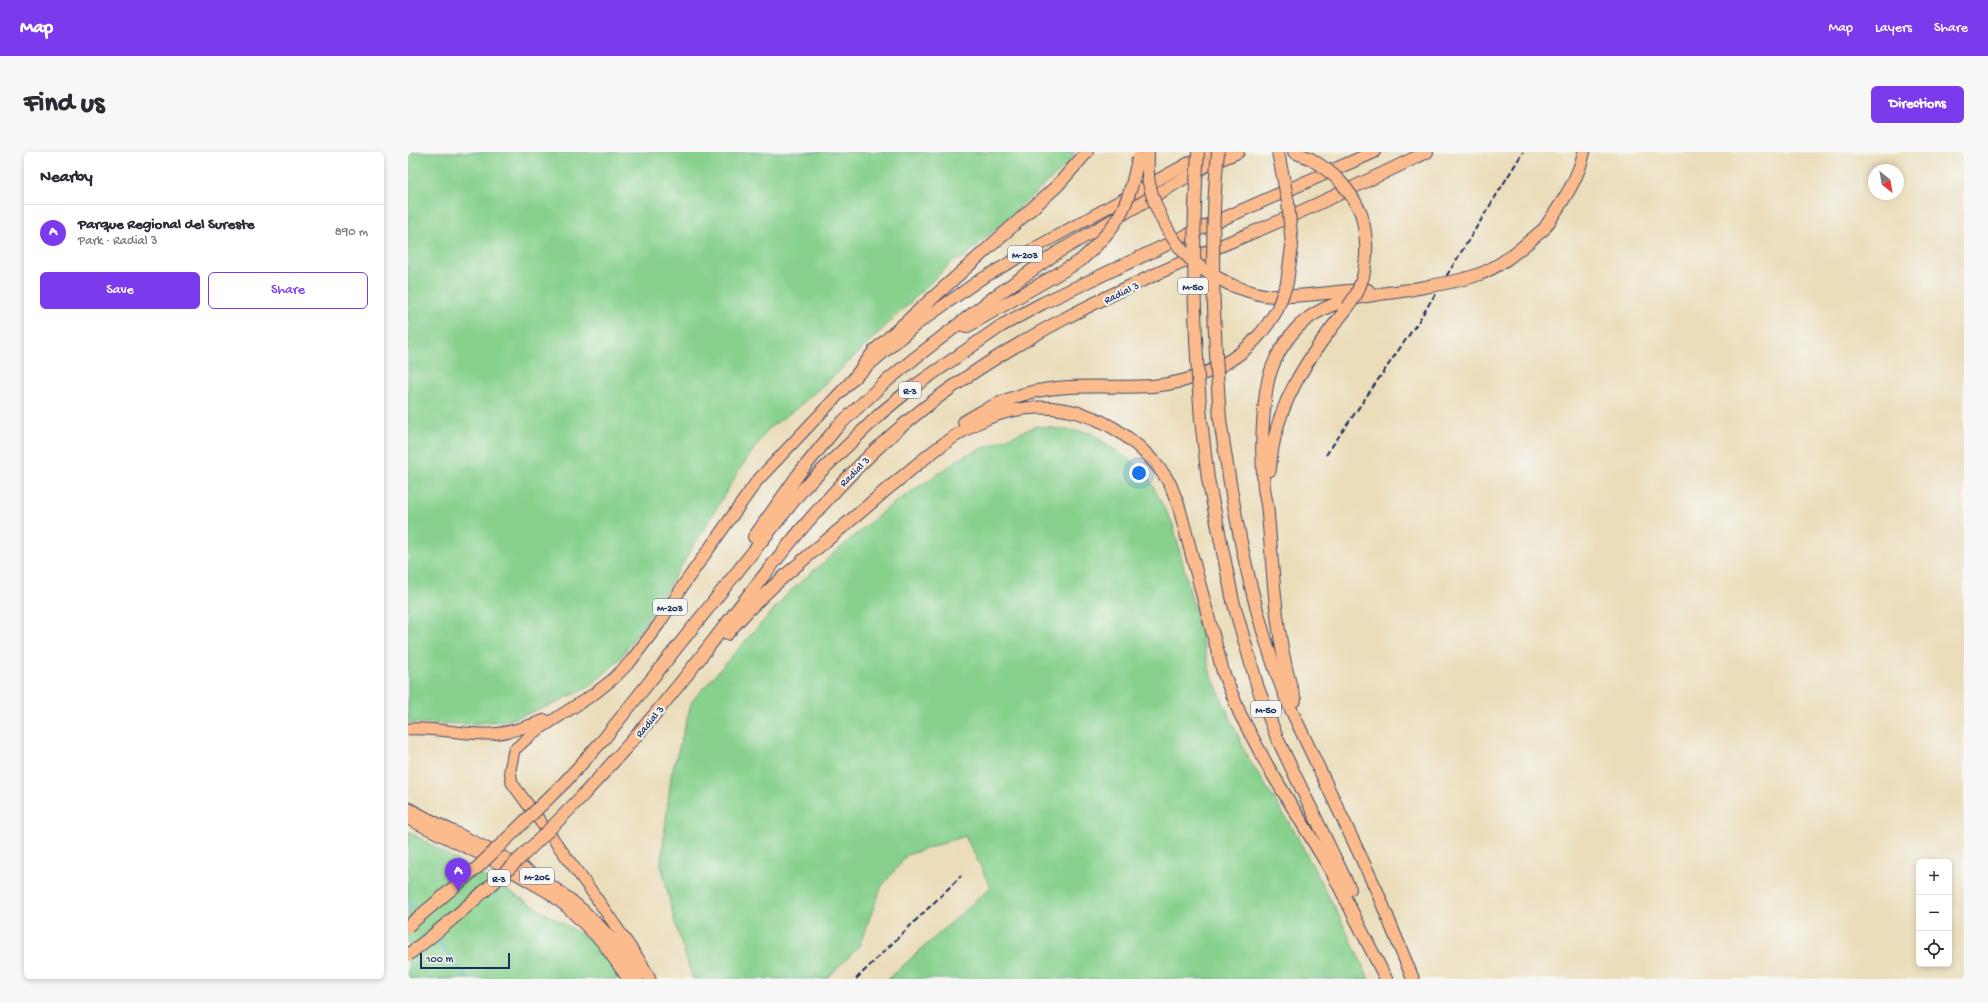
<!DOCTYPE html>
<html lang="en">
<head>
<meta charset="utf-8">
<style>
	body { margin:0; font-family:"Gochi Hand",sans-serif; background:#f7f7f7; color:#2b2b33 }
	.controls { position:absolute; right:12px; bottom:12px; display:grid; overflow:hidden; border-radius:6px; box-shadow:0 2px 6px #0003 }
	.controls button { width:36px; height:36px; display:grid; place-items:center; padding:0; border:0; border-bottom:1px solid #e1e1e2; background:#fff; color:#2b2b33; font:20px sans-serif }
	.compass { position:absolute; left:1460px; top:12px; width:36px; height:36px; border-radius:50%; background:#fff; box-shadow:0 2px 6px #0003; rotate:149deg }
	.scale { position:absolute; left:12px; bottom:10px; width:90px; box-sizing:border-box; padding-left:4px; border:2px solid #1b2f5e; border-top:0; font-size:11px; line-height:14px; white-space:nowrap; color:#1b2f5e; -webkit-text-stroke:3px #f6f6f2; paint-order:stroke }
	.you { position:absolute; left:731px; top:321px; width:14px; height:14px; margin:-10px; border:3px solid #fff; border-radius:50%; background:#1a73e8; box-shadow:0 0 0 6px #1a73e833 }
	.badge { display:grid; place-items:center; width:26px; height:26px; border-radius:50%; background:#7c3aed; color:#fff; font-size:13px; font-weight:700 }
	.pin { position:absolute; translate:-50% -33px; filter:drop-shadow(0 1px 2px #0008) }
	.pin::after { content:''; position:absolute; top:21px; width:14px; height:12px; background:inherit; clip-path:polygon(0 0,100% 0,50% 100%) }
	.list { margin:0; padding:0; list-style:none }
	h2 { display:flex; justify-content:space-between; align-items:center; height:52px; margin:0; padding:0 16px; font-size:17px }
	h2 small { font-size:13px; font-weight:400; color:#7c7c81 }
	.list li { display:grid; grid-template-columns:26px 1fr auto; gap:12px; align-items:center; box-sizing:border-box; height:56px; padding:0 16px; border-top:1px solid #e1e1e2 }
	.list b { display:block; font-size:15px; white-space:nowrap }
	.list p { margin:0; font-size:13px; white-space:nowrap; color:#7c7c81 }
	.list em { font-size:13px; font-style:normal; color:#7c7c81 }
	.actions { display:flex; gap:8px; padding:12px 16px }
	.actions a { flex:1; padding:9px 0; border:1px solid #7c3aed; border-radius:6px; text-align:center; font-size:14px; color:#7c3aed }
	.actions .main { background:#7c3aed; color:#fff }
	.icon { flex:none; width:22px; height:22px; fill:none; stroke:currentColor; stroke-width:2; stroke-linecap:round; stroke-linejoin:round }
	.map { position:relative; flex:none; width:1556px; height:827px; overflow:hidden; border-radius:6px }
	header { display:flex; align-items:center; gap:24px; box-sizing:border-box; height:56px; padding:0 20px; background:#7c3aed; color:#fff }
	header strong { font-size:19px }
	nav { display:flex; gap:22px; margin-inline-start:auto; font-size:14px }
	.intro { display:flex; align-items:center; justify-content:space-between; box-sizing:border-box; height:96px; padding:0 24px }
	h1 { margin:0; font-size:28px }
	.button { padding:10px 18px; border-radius:6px; background:#7c3aed; color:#fff; font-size:14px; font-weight:700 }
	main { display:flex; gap:24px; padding:0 24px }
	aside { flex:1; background:#fff; border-radius:6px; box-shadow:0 2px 6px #0003 }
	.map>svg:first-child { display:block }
</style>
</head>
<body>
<header>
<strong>Map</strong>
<nav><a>Map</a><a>Layers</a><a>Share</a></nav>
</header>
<div class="intro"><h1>Find us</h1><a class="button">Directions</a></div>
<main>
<aside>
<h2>Nearby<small></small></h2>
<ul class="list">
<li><span class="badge">A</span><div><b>Parque Regional del Sureste</b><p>Park · Radial 3</p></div><em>890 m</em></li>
</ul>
<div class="actions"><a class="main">Save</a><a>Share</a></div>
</aside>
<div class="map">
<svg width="1556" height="827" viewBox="0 0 1556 827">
	<rect width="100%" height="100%" fill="#f6f6f2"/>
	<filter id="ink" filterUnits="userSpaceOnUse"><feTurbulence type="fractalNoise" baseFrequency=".025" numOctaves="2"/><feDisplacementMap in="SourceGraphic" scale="8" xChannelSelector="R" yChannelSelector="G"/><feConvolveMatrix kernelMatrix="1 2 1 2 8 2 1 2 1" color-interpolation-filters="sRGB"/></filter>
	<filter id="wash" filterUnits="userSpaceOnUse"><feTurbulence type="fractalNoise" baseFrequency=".012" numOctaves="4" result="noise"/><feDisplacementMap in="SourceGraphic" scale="16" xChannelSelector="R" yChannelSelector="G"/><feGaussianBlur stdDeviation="0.9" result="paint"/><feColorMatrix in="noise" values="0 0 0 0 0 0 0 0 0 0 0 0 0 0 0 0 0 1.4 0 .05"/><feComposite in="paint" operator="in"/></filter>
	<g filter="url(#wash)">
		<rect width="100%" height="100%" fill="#ebddba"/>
		<path fill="#87d18d" stroke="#518076" d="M0 0H667L662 9 660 8 662 10 554 107 546 108 427 223 389 256 361 276 334 314 248 455 210 509 181 535 143 553 102 568 59 572 0 571Z
			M629 274 683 281 737 319 765 373 803 523 839 604 886 679 929 760 961 827H480L583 735 557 684 499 703 474 734 450 796 418 827H285L267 771 253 712 263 624 284 549 381 440 479 356 556 304Z
			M0 679 201 799 225 827H0Z"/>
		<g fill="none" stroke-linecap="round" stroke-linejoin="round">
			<path stroke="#65b9e1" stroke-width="2" d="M0 750 5 755
				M31 790 60 827"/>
		</g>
	</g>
	<g filter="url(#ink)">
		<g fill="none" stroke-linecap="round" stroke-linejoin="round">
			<defs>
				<path id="primary" d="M0 577C28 575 55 583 83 582 102 581 120 574 137 568
					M0 656C85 702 183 736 230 827
					M0 667 90 711 141 741 160 756 194 790 220 827
					M242 827 234 812 182 737 104 631 102 618 106 598 125 581 186 542 205 527 223 509 251 472 276 432 349 329 447 225 508 173 570 129 632 93 800 0"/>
				<path id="highway" d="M886 0 901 6
					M953 61C959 85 960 100 955 125
					M1136 77C1152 53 1170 29 1176 0
					M879 131 884 94
					M823 133C837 138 852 144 867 144 898 146 929 138 960 138
					M558 175 672 109
					M447 225 467 198 649 34 679 0
					M812 267C826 363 843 459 879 549L968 737 1005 827
					M793 268 800 327 825 449 850 536 869 586 942 737
					M556 270C584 252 616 239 649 236 681 233 712 236 744 234 784 231 827 213 853 181 859 174 864 166 869 158
					M862 318C865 254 902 202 940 155
					M473 342C505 317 536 287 573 269 627 244 687 255 731 295 743 306 754 318 762 332 765 339 768 347 771 355L815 520 832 562 859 613 925 722 978 827
					M346 385 390 323 429 275 475 232 507 206 586 145 650 100 799 13 830 0
					M319 482C366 426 426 385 479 337
					M887 548C867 488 866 425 860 363 860 354 857 345 856 336 853 305 854 271 858 240 861 216 872 195 887 178 916 146 962 143 1002 138
					M157 630 195 588 396 336 472 262 501 238 593 174 635 151 794 76 966 0
					M176 642C217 598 256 553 292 506 353 427 412 346 487 280 588 192 714 135 836 84 898 59 959 29 1019 0"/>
			</defs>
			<use href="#primary" stroke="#3a496c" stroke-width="13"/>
			<use href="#highway" stroke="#3a496c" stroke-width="14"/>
			<use href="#primary" stroke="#fbbb8c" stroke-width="11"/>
			<use href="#highway" stroke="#fbbb8c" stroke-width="12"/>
			<path stroke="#1b2f5e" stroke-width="2" stroke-dasharray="6 3" stroke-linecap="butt" d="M918 303 1010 170 1115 0
				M448 827 553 724"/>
			<defs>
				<path id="highway-bridge" d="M740 0C740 10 739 21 741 31 748 63 768 99 796 118 804 123 814 128 823 133
					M790 0C783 90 786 179 793 268
					M810 0C801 89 806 178 812 267
					M870 0 880 50 884 94
					M901 6C926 21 940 34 953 61
					M672 109C709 76 721 55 730 6
					M1005 137C1027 133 1049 130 1069 123 1095 114 1115 94 1136 77
					M940 155 949 141 955 125
					M869 158 879 131
					M0 774 71 714 157 630
					M0 803C63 754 121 700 176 642"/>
			</defs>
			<use href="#highway-bridge" stroke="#3a496c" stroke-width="14" stroke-linecap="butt"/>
			<use href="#highway-bridge" stroke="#fbbb8c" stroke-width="12"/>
		</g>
	</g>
	<g text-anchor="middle" stroke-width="4" stroke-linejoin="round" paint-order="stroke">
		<g fill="#f6f6f2" stroke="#5d6b8a" stroke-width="1">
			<rect x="600" y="94" width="34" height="16" rx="3"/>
			<rect x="770" y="126" width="30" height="16" rx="3"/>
			<rect x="491" y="230" width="22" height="16" rx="3"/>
			<rect x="245" y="447" width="34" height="16" rx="3"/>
			<rect x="843" y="549" width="30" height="16" rx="3"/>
			<rect x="112" y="716" width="34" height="16" rx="3"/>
			<rect x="80" y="718" width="22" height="16" rx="3"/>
		</g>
		<g font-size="10" font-weight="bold" fill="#1b2f5e">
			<text x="617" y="106">M-203</text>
			<text x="785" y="138">M-50</text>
			<text x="502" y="242">R-3</text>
			<text x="262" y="459">M-203</text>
			<text x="858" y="561">M-50</text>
			<text x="129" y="728">M-206</text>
			<text x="91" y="730">R-3</text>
		</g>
		<g font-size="11" fill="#1b2f5e" stroke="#f6f6f2">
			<text transform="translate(713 140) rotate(-26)" y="4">Radial 3</text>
			<text transform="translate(446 319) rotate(-45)" y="4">Radial 3</text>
			<text transform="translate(241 569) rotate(-50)" y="4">Radial 3</text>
		</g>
	</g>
</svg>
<div class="controls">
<button>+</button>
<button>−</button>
<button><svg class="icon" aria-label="locate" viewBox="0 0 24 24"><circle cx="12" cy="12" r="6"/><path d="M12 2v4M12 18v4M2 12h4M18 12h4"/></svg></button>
</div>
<svg class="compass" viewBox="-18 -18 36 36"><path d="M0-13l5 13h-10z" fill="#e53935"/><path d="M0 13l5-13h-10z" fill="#7c7c81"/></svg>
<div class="scale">100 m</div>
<div class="you"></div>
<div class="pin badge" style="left:50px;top:739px">A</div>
</div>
</main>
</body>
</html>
